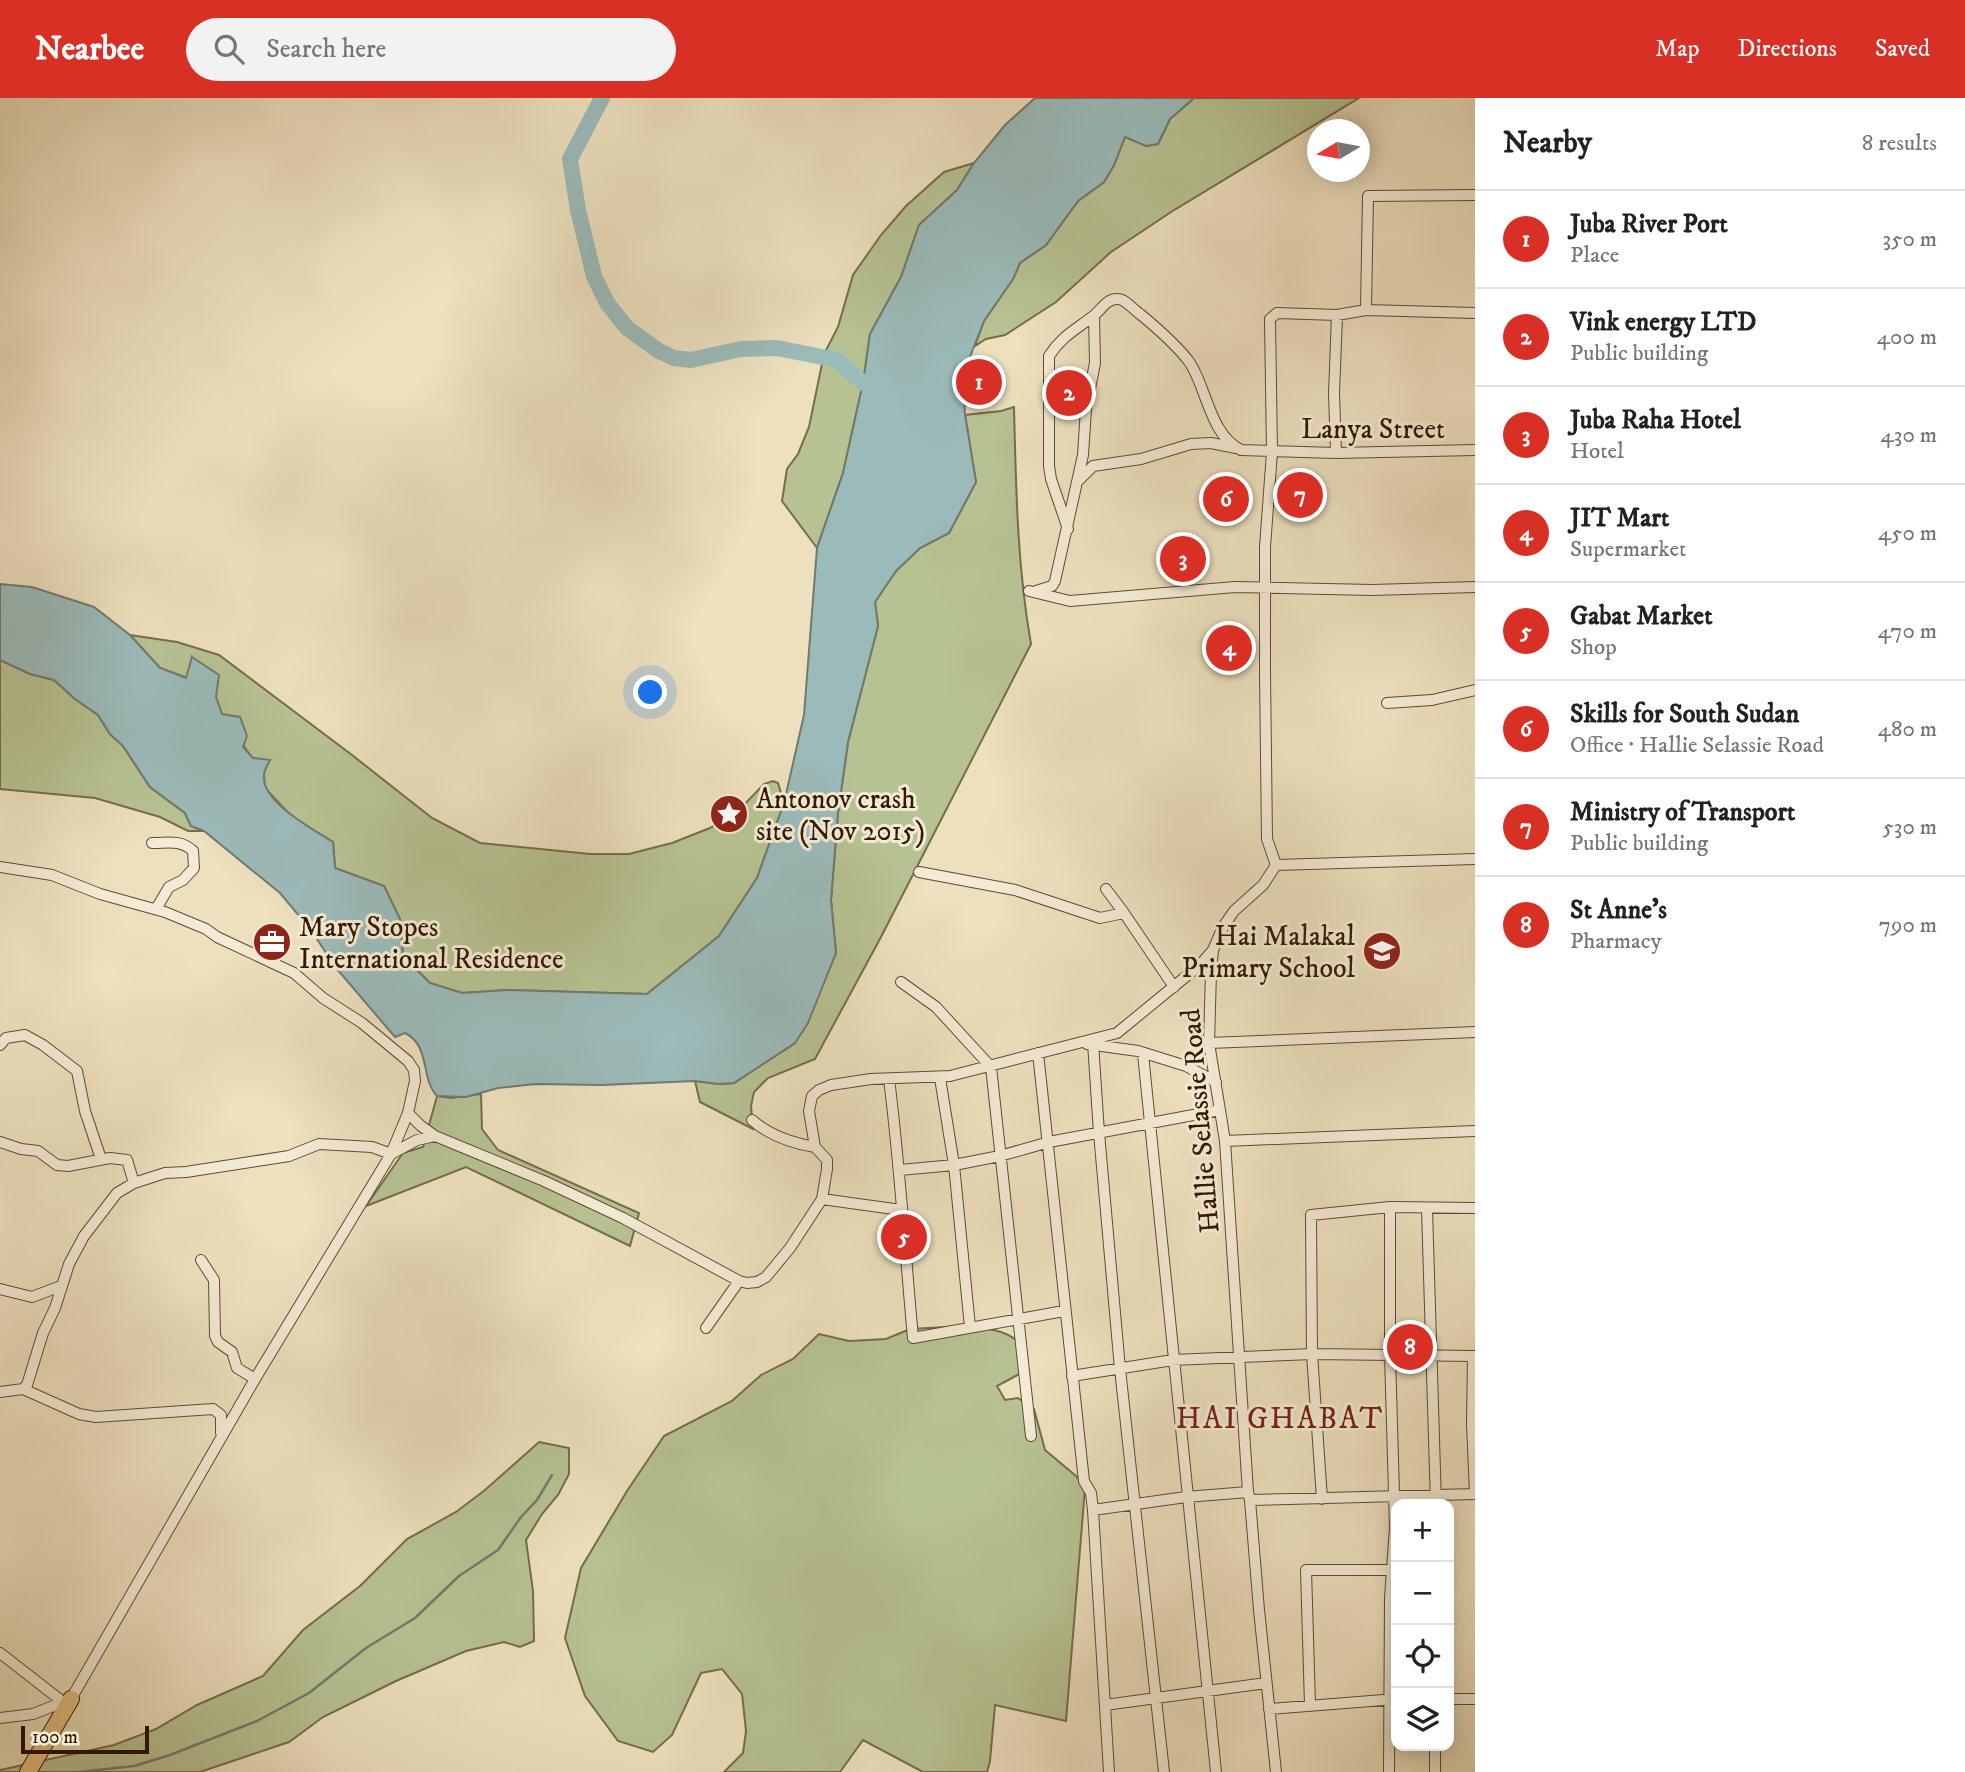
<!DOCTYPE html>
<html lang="en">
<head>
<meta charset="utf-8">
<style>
	body { margin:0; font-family:"IM FELL DW Pica",serif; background:#f2f2f2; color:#222 }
	.controls { position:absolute; right:21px; bottom:21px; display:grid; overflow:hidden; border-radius:14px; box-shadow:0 4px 18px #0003 }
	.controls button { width:63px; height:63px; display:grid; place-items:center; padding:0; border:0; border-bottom:2px solid #e0e0e0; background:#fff; color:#222; font:35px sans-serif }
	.compass { position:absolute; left:1307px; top:21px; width:63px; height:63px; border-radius:50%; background:#fff; box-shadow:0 4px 18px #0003; rotate:260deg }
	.scale { position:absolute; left:21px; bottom:18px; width:128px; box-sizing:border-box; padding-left:7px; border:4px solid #341802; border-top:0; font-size:19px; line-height:24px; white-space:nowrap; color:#341802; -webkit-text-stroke:5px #f3ebd5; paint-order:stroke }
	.you { position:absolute; left:651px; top:595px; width:24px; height:24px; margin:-18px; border:5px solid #fff; border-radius:50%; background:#1a73e8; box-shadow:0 0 0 10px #1a73e833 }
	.badge { display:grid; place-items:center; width:46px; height:46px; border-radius:50%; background:#d93025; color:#fff; font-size:23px; font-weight:700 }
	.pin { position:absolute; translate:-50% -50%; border:4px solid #fff; box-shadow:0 2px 7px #0006 }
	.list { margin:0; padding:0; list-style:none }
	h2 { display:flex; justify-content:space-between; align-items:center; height:91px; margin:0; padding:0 28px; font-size:30px }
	h2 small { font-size:23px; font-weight:400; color:#767676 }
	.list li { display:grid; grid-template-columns:46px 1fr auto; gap:21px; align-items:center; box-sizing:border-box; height:98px; padding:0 28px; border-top:2px solid #e0e0e0 }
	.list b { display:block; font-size:26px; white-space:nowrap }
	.list p { margin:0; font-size:23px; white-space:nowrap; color:#767676 }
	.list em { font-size:23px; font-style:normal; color:#767676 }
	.icon { flex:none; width:38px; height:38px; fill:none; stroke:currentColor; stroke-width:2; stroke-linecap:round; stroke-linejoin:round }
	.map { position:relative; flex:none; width:1475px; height:1674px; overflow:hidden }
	header { display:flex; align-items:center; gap:42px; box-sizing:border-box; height:98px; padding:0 35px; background:#d93025; color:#fff }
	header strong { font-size:33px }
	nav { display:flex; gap:38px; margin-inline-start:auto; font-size:24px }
	.search { width:490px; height:63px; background:#f2f2f2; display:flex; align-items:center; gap:18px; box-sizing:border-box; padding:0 24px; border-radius:38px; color:#767676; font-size:26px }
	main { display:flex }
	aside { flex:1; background:#fff }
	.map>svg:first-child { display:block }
</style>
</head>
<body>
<header>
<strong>Nearbee</strong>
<div class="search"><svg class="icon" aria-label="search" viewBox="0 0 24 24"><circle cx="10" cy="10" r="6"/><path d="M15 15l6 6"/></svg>Search here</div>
<nav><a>Map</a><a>Directions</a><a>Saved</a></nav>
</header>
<main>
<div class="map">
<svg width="1475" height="1674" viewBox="0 0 1475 1674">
	<rect width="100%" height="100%" fill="#ede0bf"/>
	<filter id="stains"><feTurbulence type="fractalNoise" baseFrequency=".00286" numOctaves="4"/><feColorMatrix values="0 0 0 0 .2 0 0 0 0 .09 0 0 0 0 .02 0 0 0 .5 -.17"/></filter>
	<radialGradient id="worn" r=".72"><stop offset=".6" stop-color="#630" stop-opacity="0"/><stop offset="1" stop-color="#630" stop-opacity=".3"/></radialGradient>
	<path fill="#b7c292" stroke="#766d4a" stroke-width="2" d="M1194 0H1359L1171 114 1111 154 1056 204 1005 237 986 241 975 248 984 223 1013 181 1020 165 1046 147 1078 103 1104 84 1114 67 1125 38 1146 48 1158 46 1170 21Z
		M974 65 957 92 919 127 901 179 870 236 863 285 843 375 817 450 782 403 787 371 798 356 809 329 824 256 838 229 853 177 881 137 906 108 944 74Z
		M1014 309C1016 389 1017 467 1031 546L881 839 815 961 768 980 754 994 751 1008 753 1031 700 1004 695 983 719 986 734 985 795 945 836 855 831 802 838 715 848 644 878 528 875 504 896 473 920 450 949 435 976 384 965 317 1001 313Z
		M130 537 177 544 219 557 352 657 432 720 480 745 590 756H629L672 745 710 730 736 715 764 686 773 683 778 685 784 705 757 780 719 838 647 896 507 892 462 895 430 885 403 858 400 821 384 788 335 770 333 744 292 719 265 690 264 677 222 617 216 600 192 559 187 580 160 570Z
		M0 562 30 576 54 582 75 601 98 617 110 636 123 648 150 689 185 715 191 728 204 733H188L160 719 95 700 0 691Z
		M481 996 482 1031 498 1052 639 1115 630 1148 466 1069 366 1108 403 1055 423 1049 437 998 451 1000Z
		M946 1229C969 1230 1010 1226 1023 1251 1025 1256 1024 1267 1025 1273L997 1288 1005 1302 1018 1300 1034 1311 1045 1352 1076 1378 1085 1390 1066 1623 995 1607 990 1663 987 1674H923L863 1642 840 1674H724L743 1655 746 1633 742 1596 722 1571 701 1575 672 1637 653 1654 618 1643 585 1598 565 1540 581 1470 627 1393 664 1338 732 1303 761 1277 793 1261 819 1236 849 1243 886 1241 910 1231Z
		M539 1344 569 1350V1376L558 1397 542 1416 526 1442 533 1493 534 1543 520 1549 504 1544 466 1553 396 1583 323 1619 289 1644 200 1674H0V1672L114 1647 156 1631 197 1607 263 1578 303 1532 360 1488 407 1441 456 1414 485 1392Z"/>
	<path fill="#9bbbba" stroke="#727a70" stroke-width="2" d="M1035 0H1194L1170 21 1158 46 1146 48 1125 39 1114 67 1104 84 1078 103 1046 147 1020 165 1013 181 984 223 963 277 965 317 976 384 949 435 920 450 896 473 875 504 878 528 848 644 838 715 831 802 836 855 808 925 795 945 734 985 719 986 695 983 602 987 535 986 498 990 466 999 437 998C420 980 431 948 405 935L395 939 336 870 311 832 280 795 204 733 191 728 185 715 150 689 123 648 110 636 98 617 75 601 54 582 30 576 0 562V486L32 489 94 509 130 537 160 570 186 580 192 559 219 577 216 599 222 616 240 619 247 638 243 649 253 660 270 662C268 666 264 672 264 677 260 703 314 732 333 744L335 770 384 788 400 821 403 858 430 885 462 895 507 892 647 896 719 838 757 780 784 705 804 617 817 450 843 375 863 285 870 236 901 179 919 127 957 92 974 65 1005 27Z"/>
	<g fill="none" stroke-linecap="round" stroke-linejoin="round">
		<path stroke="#727a70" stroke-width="2.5" d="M79 1674 134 1668 170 1657 257 1623 309 1595 366 1550 415 1520 459 1478 498 1452 521 1419 537 1402 552 1377"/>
		<path stroke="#9bbbba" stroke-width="16" d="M602 0 570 61 578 112 594 178 607 205 627 230 659 253 674 260 691 262 741 251 777 250 837 262 863 285"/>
		<defs>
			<path id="minor" d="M1366 212 1368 98 1475 97
				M1336 355 1334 295 1337 217
				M1079 382 1093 368 1141 361 1191 346 1211 345 1236 350
				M1068 431 1051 381 1049 368V258C1061 239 1075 232 1092 219 1100 214 1106 200 1118 201 1125 201 1134 212 1140 216 1157 230 1177 247 1190 265 1207 291 1210 337 1241 352L1336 355 1475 352
				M1029 493 1070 503 1235 489 1372 492 1475 489
				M1036 493 1052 488 1055 483 1083 357 1086 311 1095 265 1094 218
				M1387 605 1432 602 1475 592
				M152 745C168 745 180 741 193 753L194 770 183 782 169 789 156 811
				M1276 767 1475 761
				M0 769 52 777 100 796 165 814 206 831 217 839 294 875 323 900 362 925 408 963 414 972 415 983 408 1015 391 1056 372 1049 319 1046 289 1058 186 1074 165 1075 134 1085 117 1095 84 1138 69 1166 55 1210 43 1235 27 1287 23 1291 0 1294
				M919 774 1015 792 1100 820 1124 815 1106 791
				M1124 815 1174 889
				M901 884 936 909 991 969 1031 1338
				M1093 945 1099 1035 1120 1271 1164 1674
				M1209 945 1475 934
				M1087 946 1138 953 1186 968 1216 984
				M0 947 6 940 25 937 43 947 77 973 85 1013 101 1061
				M1038 955 1084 1383 1091 1395 1093 1412 1109 1674
				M1143 956 1216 1674
				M940 980 954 1067 970 1229
				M889 981C900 1067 905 1154 913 1240L1064 1213
				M408 1015 421 1028 435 1038 544 1083 623 1120 739 1183 747 1185 757 1184 766 1179 790 1150 822 1101 827 1071V1062L815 1049 809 1013 812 998 819 992 831 987 871 981 950 978 1117 935 1200 867 1213 852
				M752 1022C770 1038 791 1045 815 1049
				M1225 1043 1475 1033
				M0 1044 21 1051 38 1053 57 1067 68 1068 110 1060 127 1062 134 1085
				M900 1072 954 1067 1000 1058 1049 1044 1220 1012
				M822 1101 901 1112
				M1427 1111 1436 1406
				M201 1162 214 1182 215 1238 218 1244 232 1254 237 1270 255 1281
				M0 1191 32 1199 61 1188
				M706 1230 739 1183
				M1473 1258 1472 1326 1475 1396
				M1072 1278 1173 1262 1312 1256 1475 1258
				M23 1291 79 1316 96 1319 213 1311 221 1317V1335
				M1322 1401 1312 1256 1311 1117 1390 1109 1475 1110
				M1250 1402 1475 1396
				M1093 1412 1186 1399 1248 1394
				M0 1555 63 1604
				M1449 1601H1475
				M1105 1607 1266 1585
				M1310 1607 1306 1472H1393
				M1269 1611 1396 1601
				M0 1620 33 1616 71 1601 255 1281 391 1056 417 1042 435 1038
				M1276 1674 1259 1512 1250 1402 1248 1394 1225 1043 1209 945 1211 874 1213 852 1223 829 1234 813 1263 787 1276 767 1267 741 1265 575V449L1272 354 1270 221 1277 215 1337 217 1366 212 1475 215
				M1389 1674 1390 1500 1395 1430 1390 1257V1109
				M1435 1674V1648"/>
			<path id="primary" d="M28 1674 71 1601"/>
		</defs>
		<use href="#minor" stroke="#624a31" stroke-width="12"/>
		<use href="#primary" stroke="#341802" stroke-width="18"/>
		<use href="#minor" stroke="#f3ebd5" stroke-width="10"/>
		<use href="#primary" stroke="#e6c080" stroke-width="16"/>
	</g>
	<defs>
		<symbol id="sight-disc" viewBox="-11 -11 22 22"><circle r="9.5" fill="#8f2418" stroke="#f3ebd5"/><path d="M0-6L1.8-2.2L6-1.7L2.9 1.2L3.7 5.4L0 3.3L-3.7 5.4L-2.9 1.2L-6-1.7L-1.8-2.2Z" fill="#fff"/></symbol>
		<symbol id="office-disc" viewBox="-11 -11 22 22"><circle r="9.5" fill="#8f2418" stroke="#f3ebd5"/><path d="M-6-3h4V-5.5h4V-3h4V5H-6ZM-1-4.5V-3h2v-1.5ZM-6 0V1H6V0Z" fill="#fff"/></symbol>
		<symbol id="school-disc" viewBox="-11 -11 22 22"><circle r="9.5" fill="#8f2418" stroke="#f3ebd5"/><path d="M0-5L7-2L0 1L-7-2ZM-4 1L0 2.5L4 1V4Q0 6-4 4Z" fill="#fff"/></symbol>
	</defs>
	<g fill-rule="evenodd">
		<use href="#sight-disc" x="707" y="694" width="44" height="44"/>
		<use href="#office-disc" x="250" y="822" width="44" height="44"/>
		<use href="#school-disc" x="1360" y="831" width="44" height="44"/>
	</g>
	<g text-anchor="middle" stroke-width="6" stroke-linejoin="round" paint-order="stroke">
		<g font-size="28" fill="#341802" stroke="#f3ebd5">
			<text x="1373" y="340">Lanya Street</text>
			<text transform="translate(1199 1023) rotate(-95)" y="10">Hallie Selassie Road</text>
		</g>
		<g font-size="28" fill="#341802" stroke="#f3ebd5" text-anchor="start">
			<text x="756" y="710">Antonov crash<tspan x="756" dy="32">site (Nov 2015)</tspan></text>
			<text x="299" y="838">Mary Stopes<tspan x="299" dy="32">International Residence</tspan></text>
			<text x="1355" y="847" text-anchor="end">Hai Malakal<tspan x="1355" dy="32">Primary School</tspan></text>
		</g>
		<g font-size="30" letter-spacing="2" fill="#7a1f14" stroke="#f3ebd5">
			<text x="1280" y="1330">HAI GHABAT</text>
		</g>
	</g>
	<rect width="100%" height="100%" filter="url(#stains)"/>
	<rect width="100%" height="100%" fill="url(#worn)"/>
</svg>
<div class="controls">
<button>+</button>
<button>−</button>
<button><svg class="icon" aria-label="locate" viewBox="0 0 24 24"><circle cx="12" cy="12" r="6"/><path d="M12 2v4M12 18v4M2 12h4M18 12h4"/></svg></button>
<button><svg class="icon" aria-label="layers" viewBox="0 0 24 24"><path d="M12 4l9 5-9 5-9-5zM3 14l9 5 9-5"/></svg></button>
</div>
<svg class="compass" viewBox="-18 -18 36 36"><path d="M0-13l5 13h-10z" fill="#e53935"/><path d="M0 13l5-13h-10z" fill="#767676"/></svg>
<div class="scale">100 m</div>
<div class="you"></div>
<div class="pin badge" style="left:979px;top:284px">1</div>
<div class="pin badge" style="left:1069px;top:295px">2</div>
<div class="pin badge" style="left:1183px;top:461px">3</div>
<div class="pin badge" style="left:1229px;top:550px">4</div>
<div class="pin badge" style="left:904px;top:1139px">5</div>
<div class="pin badge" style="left:1226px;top:401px">6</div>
<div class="pin badge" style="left:1300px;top:397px">7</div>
<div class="pin badge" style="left:1410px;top:1249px">8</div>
</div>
<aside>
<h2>Nearby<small>8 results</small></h2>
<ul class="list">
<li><span class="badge">1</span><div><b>Juba River Port</b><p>Place</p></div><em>350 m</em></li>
<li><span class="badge">2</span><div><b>Vink energy LTD</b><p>Public building</p></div><em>400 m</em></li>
<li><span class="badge">3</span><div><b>Juba Raha Hotel</b><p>Hotel</p></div><em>430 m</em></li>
<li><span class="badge">4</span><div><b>JIT Mart</b><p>Supermarket</p></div><em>450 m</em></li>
<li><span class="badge">5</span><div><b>Gabat Market</b><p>Shop</p></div><em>470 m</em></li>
<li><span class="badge">6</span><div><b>Skills for South Sudan</b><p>Office · Hallie Selassie Road</p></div><em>480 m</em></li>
<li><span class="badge">7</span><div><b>Ministry of Transport</b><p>Public building</p></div><em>530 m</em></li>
<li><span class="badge">8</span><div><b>St Anne's</b><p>Pharmacy</p></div><em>790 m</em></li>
</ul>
</aside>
</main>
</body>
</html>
